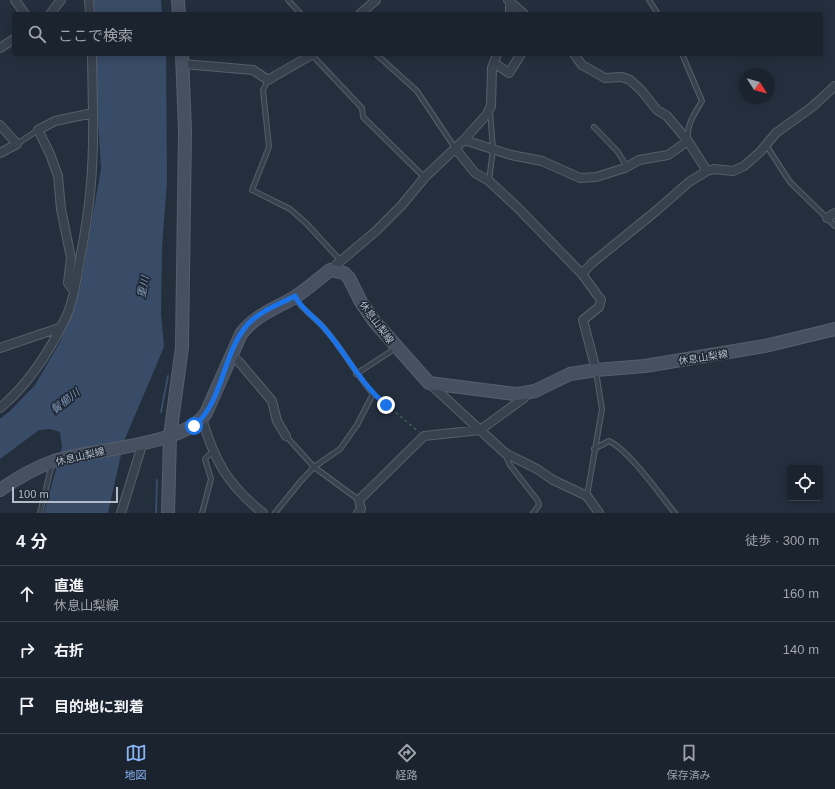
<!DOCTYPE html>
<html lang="ja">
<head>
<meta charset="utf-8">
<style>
	body { margin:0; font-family:Helvetica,"Noto Sans JP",sans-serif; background:#282f3a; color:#f1f3f6 }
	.controls { position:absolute; right:12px; bottom:12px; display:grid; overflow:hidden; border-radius:4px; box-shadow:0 2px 10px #0003 }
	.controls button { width:36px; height:36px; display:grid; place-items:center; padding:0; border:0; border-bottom:1px solid #39404a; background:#1b232e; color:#f1f3f6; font:20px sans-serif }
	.compass { position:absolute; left:739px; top:68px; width:36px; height:36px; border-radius:50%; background:#1b232e; box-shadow:0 2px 10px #0003; rotate:127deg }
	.scale { position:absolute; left:12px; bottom:10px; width:106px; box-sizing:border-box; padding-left:4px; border:2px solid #b4bcc9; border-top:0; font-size:11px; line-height:14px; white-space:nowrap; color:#b4bcc9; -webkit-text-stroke:3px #1d2633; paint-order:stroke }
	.stop { position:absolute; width:12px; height:12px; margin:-9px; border:3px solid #1a73e8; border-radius:50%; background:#fff }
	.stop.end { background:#1a73e8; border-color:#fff; box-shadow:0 1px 4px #0008 }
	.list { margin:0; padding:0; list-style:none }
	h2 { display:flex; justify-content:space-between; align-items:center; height:52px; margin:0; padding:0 16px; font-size:17px }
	h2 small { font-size:13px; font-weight:400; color:#a0a4aa }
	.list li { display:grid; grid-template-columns:26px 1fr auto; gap:12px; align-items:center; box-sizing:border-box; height:56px; padding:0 16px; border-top:1px solid #39404a }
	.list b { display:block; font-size:15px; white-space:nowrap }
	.list p { margin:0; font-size:13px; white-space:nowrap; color:#a0a4aa }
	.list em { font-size:13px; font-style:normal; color:#a0a4aa }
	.icon { flex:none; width:22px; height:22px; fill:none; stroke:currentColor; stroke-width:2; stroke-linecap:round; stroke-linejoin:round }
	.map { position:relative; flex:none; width:835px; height:513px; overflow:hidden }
	.search { position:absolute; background:#1b232e; box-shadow:0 2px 10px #0003; left:12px; right:12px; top:12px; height:44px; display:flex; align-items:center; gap:10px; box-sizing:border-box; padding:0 14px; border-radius:4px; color:#a0a4aa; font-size:15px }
	.sheet { height:220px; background:#1b232e }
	nav { display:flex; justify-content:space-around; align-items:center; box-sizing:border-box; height:56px; border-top:1px solid #39404a; background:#1b232e; font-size:11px; color:#a0a4aa }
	nav a { display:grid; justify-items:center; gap:2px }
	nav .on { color:#8ab4f8 }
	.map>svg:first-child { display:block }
</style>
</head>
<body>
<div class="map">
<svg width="835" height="513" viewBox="0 0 835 513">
	<rect width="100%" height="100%" fill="#242f3e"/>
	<path fill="#394c67" d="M91 0H161L162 14H92Z
		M94 54H166L167 181 162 247 161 314 164 347 124 441 108 513H44L62 447 60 432 50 429 39 430 0 459V419L10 411 35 385 60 342 80 288 101 169Z"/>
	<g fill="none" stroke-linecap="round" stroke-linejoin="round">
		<path stroke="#394c67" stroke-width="2" d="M161 412 168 376
			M156 513 157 480"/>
		<defs>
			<path id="lane" d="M288 0 301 14
				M649 0 658 14
				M376 54 417 91 455 148
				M682 54 702 101C695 113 686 125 688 139
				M312 55 362 108 363 117 424 177
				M268 80 263 90 269 147 252 190 290 209 306 223 340 260
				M594 127 618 152 627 167
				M17 144 38 130
				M766 145 790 182 835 226
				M489 181 493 149 490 111
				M356 374 396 348
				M286 436 314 467 359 500
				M594 449 609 441C630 451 659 494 675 513
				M505 454 510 465 538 501 539 505 533 513
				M587 496 602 409 596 372
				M40 513 52 464
				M202 513 211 479 205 459 213 451
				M275 513 300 482 314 467 340 449 357 425 373 394C355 373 342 348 324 328 316 318 301 309 296 299"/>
			<path id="street" d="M15 0 25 14
				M89 0 90 14
				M508 0 524 14
				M50 14 61 0
				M360 14 376 0
				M510 14V2
				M0 48 14 39
				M574 54 582 65 605 78 622 77 630 80 641 90 657 110 667 116 688 141 707 171
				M494 63 509 73 521 54
				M183 64 253 70 268 80 313 54
				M0 125 17 144 0 153
				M464 140 511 155 542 161 580 178 596 177 625 168 639 160 668 155 688 141
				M455 148 475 173 489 181 518 208 582 274 601 300 599 307 583 320 596 370
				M827 218 835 213
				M330 270 376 231 402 205 425 177 464 140 487 114 491 106 492 68 497 54
				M582 274 592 263 656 211 689 182 707 171 714 169 733 171 744 166 760 152 776 133 812 107 835 86
				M74 291 68 283 71 258 61 209 58 176 50 154 38 130 55 121 93 113 92 54
				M0 348 59 328
				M231 355 240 363 272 401 277 421 286 436
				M429 383 505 453 537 469 553 480 587 496 599 513
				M0 408C29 384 51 349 67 315 74 299 76 281 79 264 90 210 94 168 93 113
				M202 419C215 462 228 485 263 513
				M121 513 143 442
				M358 513 361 509 359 500 424 436 480 430 524 398 528 392"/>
			<path id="secondary" d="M178 0 179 14
				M0 490C17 478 35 468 54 461 91 449 185 446 206 413L241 334C255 315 275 309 295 297 307 289 319 279 330 270L344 273 349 278 361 302 374 321 429 383 515 394 524 393 535 391 570 374 596 370 645 366 765 346 835 329
				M168 513 170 436 182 347 185 131 182 54"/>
		</defs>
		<use href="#lane" stroke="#565f6c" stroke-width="6"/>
		<use href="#street" stroke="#565f6c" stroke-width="10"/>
		<use href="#secondary" stroke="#565f6c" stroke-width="14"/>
		<path stroke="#44595c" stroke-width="1.5" stroke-dasharray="3 3" stroke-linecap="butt" d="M377 397 419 432"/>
		<use href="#lane" stroke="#38414e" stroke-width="4"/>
		<use href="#street" stroke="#38414e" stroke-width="8"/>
		<use href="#secondary" stroke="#465061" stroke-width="12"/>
	</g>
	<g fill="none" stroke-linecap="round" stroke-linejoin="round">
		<path stroke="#1a73e8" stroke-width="5" d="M194 426C224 401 222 353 248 324 260 311 280 304 295 296 301 309 315 317 324 328 347 354 359 382 386 405"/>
	</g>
	<g text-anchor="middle" stroke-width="3" stroke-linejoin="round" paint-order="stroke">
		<g font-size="10" fill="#b4bcc9" stroke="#1d2633">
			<text transform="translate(377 322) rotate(53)" y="4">休息山梨線</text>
			<text transform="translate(703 357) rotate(-9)" y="4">休息山梨線</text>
			<text transform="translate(80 456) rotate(-13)" y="4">休息山梨線</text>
		</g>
		<g font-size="11" font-style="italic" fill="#7c92b1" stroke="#1d2633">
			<text transform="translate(143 287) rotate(-79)" y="4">重川</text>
			<text transform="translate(65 401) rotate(-38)" y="4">鬢櫛川</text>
		</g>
	</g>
</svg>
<div class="controls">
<button><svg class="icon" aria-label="locate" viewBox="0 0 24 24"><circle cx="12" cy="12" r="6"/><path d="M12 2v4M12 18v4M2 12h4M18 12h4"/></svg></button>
</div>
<svg class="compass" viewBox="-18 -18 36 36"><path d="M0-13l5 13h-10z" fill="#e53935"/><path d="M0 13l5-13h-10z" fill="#a0a4aa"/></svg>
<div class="scale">100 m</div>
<div class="stop" style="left:194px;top:426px"></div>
<div class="stop end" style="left:386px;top:405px"></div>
<div class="search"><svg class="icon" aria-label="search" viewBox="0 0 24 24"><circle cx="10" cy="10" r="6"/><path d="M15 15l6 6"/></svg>ここで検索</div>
</div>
<section class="sheet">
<h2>4 分<small>徒歩 · 300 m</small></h2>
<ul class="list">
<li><svg class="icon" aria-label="ahead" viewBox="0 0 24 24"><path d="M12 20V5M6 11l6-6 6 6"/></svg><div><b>直進</b><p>休息山梨線</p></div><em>160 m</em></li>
<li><svg class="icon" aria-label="right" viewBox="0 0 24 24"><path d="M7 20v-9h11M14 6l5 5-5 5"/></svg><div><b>右折</b></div><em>140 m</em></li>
<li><svg class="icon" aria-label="arrive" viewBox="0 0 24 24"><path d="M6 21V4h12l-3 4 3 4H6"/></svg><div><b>目的地に到着</b></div></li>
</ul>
</section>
<nav>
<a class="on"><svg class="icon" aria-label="map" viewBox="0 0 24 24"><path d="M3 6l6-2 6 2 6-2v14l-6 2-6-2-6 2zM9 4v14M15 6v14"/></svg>地図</a>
<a><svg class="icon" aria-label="directions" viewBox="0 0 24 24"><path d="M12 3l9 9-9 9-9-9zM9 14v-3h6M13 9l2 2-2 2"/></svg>経路</a>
<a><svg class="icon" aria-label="saved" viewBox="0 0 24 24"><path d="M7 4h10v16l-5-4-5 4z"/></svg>保存済み</a>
</nav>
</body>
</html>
